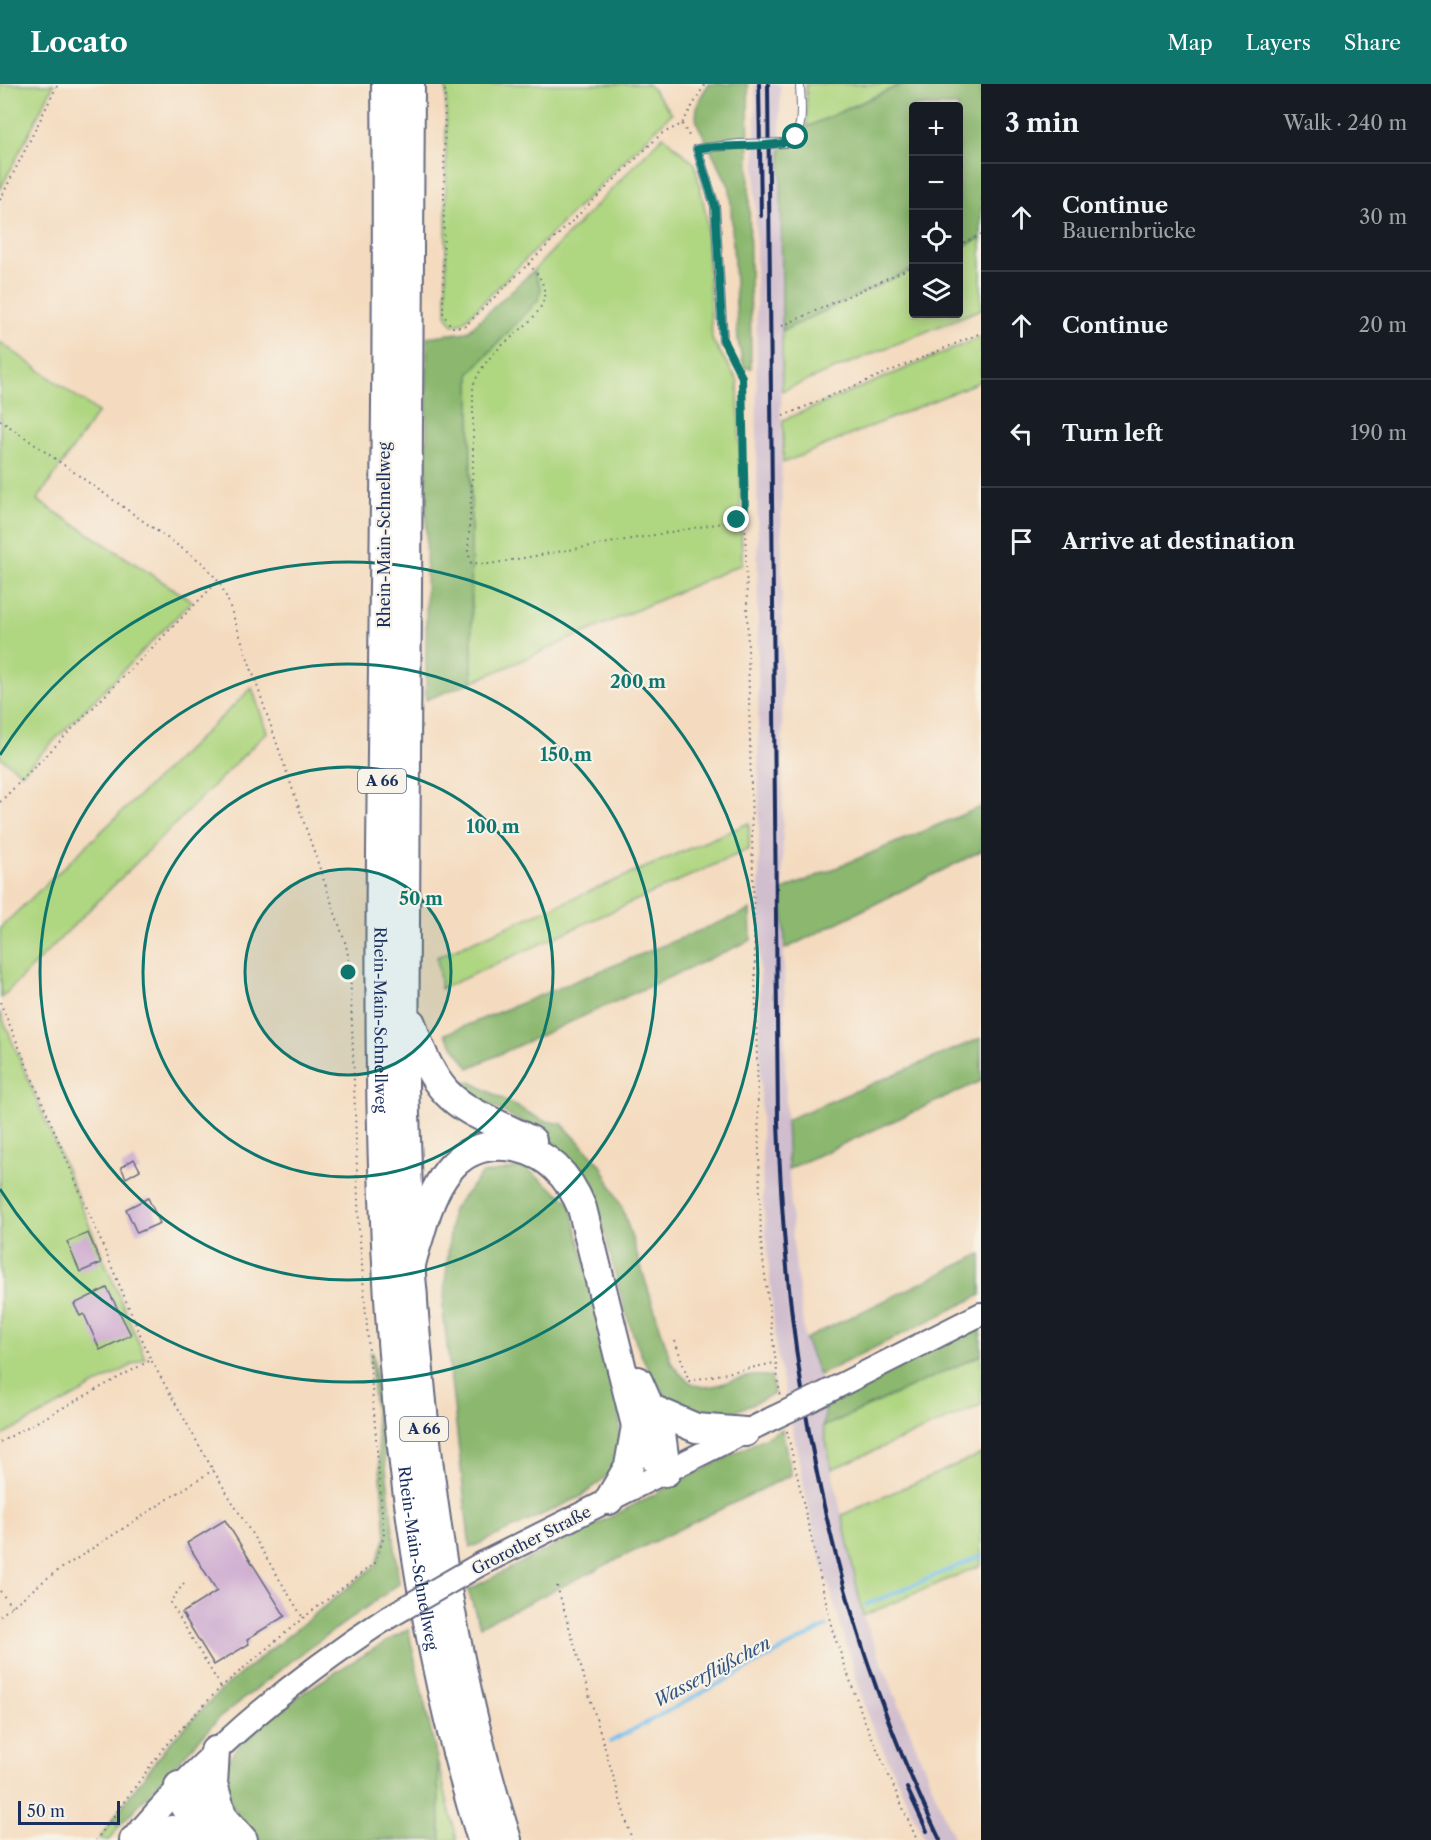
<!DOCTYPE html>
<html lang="en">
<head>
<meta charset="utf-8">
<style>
	body { margin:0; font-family:"Libre Caslon Text",serif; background:#20242c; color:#f1f3f6 }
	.controls { position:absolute; right:18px; top:18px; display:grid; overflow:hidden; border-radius:6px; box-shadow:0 3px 15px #0003 }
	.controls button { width:54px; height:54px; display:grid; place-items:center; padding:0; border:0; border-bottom:2px solid #363941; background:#171b24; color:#f1f3f6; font:30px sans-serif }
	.scale { position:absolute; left:18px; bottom:15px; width:102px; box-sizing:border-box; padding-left:6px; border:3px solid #1b2f5e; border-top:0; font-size:16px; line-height:21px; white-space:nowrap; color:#1b2f5e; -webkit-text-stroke:4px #f7f3e8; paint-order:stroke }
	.stop { position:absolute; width:18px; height:18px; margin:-14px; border:4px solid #0f766e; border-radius:50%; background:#fff }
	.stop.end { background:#0f766e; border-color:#fff; box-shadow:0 2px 6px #0008 }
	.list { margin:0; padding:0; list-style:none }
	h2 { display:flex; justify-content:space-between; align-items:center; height:78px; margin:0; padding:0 24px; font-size:26px }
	h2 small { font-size:20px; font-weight:400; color:#9ea1a6 }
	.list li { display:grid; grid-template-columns:39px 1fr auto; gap:18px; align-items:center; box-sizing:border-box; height:108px; padding:0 24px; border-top:2px solid #363941 }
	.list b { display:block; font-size:22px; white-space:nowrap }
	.list p { margin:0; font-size:20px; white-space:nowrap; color:#9ea1a6 }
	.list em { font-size:20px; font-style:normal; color:#9ea1a6 }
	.icon { flex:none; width:33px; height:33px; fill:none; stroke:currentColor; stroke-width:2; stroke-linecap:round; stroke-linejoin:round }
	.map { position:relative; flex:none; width:981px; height:1756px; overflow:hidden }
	header { display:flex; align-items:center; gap:36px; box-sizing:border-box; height:84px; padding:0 30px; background:#0f766e; color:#fff }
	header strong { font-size:28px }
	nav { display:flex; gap:33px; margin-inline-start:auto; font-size:21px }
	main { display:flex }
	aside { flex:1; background:#171b24 }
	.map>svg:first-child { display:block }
</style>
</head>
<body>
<header>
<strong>Locato</strong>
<nav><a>Map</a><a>Layers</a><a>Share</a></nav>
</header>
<main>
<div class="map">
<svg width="981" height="1756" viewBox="0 0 981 1756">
	<rect width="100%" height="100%" fill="#f7f3e8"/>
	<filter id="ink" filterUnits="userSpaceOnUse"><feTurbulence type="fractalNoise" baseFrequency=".0167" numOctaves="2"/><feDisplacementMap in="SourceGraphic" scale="12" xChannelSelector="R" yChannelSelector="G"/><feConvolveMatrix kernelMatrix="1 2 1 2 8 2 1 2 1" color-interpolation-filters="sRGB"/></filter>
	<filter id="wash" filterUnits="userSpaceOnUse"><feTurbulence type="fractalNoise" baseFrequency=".008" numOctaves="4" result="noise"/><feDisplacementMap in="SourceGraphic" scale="24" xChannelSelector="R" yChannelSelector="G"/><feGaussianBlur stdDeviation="1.35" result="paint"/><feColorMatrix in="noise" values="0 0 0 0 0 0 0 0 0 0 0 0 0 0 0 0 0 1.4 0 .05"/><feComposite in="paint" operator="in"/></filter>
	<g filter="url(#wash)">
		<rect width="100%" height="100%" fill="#f4dbbf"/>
		<path fill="#d0bdcd" d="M755 0H780L783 806 786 1036 793 1159 805 1255 827 1314 823 1343 863 1532 954 1756H925L868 1633 815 1455 776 1264 763 1116 760 971Z"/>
		<path fill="#afd680" stroke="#65826f" stroke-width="1.5" d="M0 0H54L0 106Z
			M446 0H648L672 29 463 238 453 241 446 231Z
			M806 0H902L807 43Z
			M663 52 695 80 706 131 712 256 738 297 742 480 472 598 470 289 538 216 541 204 533 187Z
			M981 154V225L782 307V247L913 185 914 230H958L959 164Z
			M981 253V297L783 379V336Z
			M0 258 98 328 37 416 192 517 22 689 0 673Z
			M252 604 267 648 1 914 0 844Z
			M749 739V765L441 905 437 873Z
			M0 928 145 1274 0 1353Z
			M981 1271V1321L832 1385 823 1343Z
			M981 1370V1481L863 1532 842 1431Z
			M437 1675 457 1756H441Z
			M112 1736 119 1742 110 1756H99Z"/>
		<path fill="#8bb76e" stroke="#537366" stroke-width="1.5" d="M709 0H748L751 284H744L738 257 730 104 697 39C694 23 700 13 709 0Z
			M902 0H981V154L959 164 958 22H914L913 185 782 247 781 65 799 58 807 43Z
			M533 187 541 204 538 216 470 289 472 598 426 616 427 253 467 248Z
			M981 723V767L785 865 783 806Z
			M750 826 751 856 469 984 445 950Z
			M981 954V997L788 1085 786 1036Z
			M471 998 542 1036 562 1040 601 1081 623 1126 671 1278C705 1329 726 1284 771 1293L774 1310C754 1318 723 1337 701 1333 636 1321 617 1186 600 1133 597 1122 594 1108 588 1099 559 1052 512 1033 465 1008L459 999Z
			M524 1083 570 1118 620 1322 619 1382 582 1412 470 1464 443 1225 452 1126 482 1090Z
			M981 1170V1211L819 1291 805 1255Z
			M981 1238V1271L823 1343 827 1314Z
			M373 1268 399 1500 298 1572 218 1635 119 1742 112 1736 166 1663 223 1604 376 1481 386 1453 370 1269Z
			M782 1345 791 1391 480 1542 468 1506Z
			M408 1545 437 1675 441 1756H257C241 1738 222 1712 225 1687 230 1644 370 1568 408 1545Z"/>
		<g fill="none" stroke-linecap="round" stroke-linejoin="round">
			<path stroke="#75c0ee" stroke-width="4" d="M866 1521 981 1472
				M610 1658 827 1542"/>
		</g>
		<g id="blocks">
			<path fill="#cdaad0" d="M134 1075 140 1086 126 1094 121 1083Z
				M148 1114 160 1139 137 1149 126 1125Z
				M88 1149 101 1179 80 1188 67 1158Z
				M107 1204 131 1251 100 1266 84 1230 80 1232 74 1220Z
				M225 1436 285 1532 247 1555 249 1560 214 1581 182 1529 217 1507 187 1459Z"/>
		</g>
	</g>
	<g filter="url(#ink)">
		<use href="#blocks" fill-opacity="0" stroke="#676b80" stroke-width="1.5"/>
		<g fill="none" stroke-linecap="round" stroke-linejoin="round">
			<defs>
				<path id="lane" d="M785 59C807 53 800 18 800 0
					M723 256 715 122 697 65 739 60"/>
				<path id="secondary" d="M813 1315 981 1230
					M479 1481 773 1334
					M132 1756C205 1668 292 1596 387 1534"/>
				<g id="highway">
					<path id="s1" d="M386 0C389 257 383 515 381 772 378 1102 382 1438 482 1756"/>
					<path d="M410 0 404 1005 411 1181"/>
					<path d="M411 939C439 1024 459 1020 532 1057"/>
					<path d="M638 1297 661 1349 666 1387"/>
					<path d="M652 1325 696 1344 745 1348"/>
					<path d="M609 1416 629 1382 636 1342"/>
					<path d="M215 1667 213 1700 222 1731"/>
					<path d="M134 1756 171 1746 212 1749"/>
					<path d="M221 1756C201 1740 180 1730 179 1702L214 1723 243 1756"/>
					<path d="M507 1756C461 1611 435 1459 421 1308 418 1277 415 1247 413 1217 413 1206 410 1192 411 1181 413 1170 418 1157 421 1146 435 1097 458 1051 519 1064 551 1071 570 1095 582 1124L636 1342 644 1361 666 1388"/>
				</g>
			</defs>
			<use href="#lane" stroke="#676b80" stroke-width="10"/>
			<use href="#secondary" stroke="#676b80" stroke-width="26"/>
			<use href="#highway" stroke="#676b80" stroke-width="32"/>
			<path stroke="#676b80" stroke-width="2" stroke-dasharray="1.5 4.5" stroke-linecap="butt" d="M445 0 443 230 452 243H464L661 50 682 40 705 0
				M682 40 691 55
				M0 116 58 0
				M958 161 981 151
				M528 180C569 218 523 241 496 267 486 277 478 289 473 302V380L468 467 471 479 489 480 745 435
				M782 242 914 182
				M727 264 742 293 761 1159 780 1312
				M783 332 981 249
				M0 336 204 480 218 497 227 514 346 861 350 882 359 1145 384 1452 375 1479 303 1534 221 1603 165 1662 96 1756
				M0 718 218 497
				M0 918 151 1276 213 1386 303 1534
				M675 1257 689 1297 774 1279
				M787 1347 832 1545 863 1633 917 1756
				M0 1358 151 1276
				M184 1499 170 1518 221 1603
				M557 1502 632 1756
				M0 1507 12 1523
				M0 1532 50 1492 213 1386"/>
			<use href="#lane" stroke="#fff" stroke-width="8"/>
			<use href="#secondary" stroke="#fff" stroke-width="22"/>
			<use href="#highway" stroke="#fff" stroke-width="28"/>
			<path stroke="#1b2f5e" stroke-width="4" d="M759 0 761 132
				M768 0 778 1038C786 1290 829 1527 940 1756
				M907 1704 927 1747"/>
			<defs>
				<path id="lane-bridge" d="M739 60 785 59"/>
				<path id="secondary-bridge" d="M773 1334 813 1315
					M387 1534 479 1481"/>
			</defs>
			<use href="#lane-bridge" stroke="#676b80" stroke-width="10" stroke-linecap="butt"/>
			<use href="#secondary-bridge" stroke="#676b80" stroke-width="26" stroke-linecap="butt"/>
			<use href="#lane-bridge" stroke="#fff" stroke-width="8"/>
			<use href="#secondary-bridge" stroke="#fff" stroke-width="22"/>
		</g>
	</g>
	<g fill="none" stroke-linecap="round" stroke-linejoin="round" filter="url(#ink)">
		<path stroke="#0f766e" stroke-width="8" d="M737 436 745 435 742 293 723 256 715 122 697 65C720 59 784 66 796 53"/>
	</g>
	<circle cx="348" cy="888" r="103" fill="#0f766e" fill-opacity=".12"/>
	<g fill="none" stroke="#0f766e" stroke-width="3">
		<circle cx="348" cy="888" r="103"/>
		<circle cx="348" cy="888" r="205"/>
		<circle cx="348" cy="888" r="308"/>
		<path d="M0 671A410 410 0 1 1 0 1105"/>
	</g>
	<g text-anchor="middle" stroke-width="4.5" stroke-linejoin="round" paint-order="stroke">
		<g fill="#f7f3e8" stroke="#5d6a87" stroke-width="1.5">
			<rect x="358" y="685" width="48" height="24" rx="4.5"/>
			<rect x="400" y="1333" width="48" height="24" rx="4.5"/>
		</g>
		<g font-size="15" font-weight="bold" fill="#1b2f5e">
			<text x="382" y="702">A 66</text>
			<text x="424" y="1350">A 66</text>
		</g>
		<g font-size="16" fill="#1b2f5e" stroke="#f7f3e8">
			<text transform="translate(384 451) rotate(-90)" y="6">Rhein-Main-Schnellweg</text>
			<text dy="6" stroke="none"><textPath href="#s1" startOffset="936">Rhein-Main-Schnellweg</textPath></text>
			<text transform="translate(531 1456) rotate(-27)" y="6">Grorother Straße</text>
			<text dy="6" stroke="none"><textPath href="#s1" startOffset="1476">Rhein-Main-Schnellweg</textPath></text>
		</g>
		<g font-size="18" font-style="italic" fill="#325382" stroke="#f7f3e8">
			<text transform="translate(712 1588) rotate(-28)" y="6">Wasserflüßchen</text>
		</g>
	</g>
	<circle cx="348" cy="888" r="9" fill="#0f766e" stroke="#f7f3e8" stroke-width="3"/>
	<g font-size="18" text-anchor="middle" font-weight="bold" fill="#0f766e" stroke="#f7f3e8" stroke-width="4.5" stroke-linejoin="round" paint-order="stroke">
		<text x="638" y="604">200 m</text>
		<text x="566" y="677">150 m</text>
		<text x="493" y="749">100 m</text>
		<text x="421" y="821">50 m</text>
	</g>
</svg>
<div class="controls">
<button>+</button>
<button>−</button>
<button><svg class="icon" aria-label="locate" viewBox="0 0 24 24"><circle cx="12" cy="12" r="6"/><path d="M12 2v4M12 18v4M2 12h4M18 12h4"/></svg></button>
<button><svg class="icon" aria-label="layers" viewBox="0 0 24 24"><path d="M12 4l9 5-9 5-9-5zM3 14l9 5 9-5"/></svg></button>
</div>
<div class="scale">50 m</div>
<div class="stop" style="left:796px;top:53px"></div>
<div class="stop end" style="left:737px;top:436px"></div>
</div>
<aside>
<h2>3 min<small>Walk · 240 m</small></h2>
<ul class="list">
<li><svg class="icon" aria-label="ahead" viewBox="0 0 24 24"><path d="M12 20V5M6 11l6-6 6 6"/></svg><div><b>Continue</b><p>Bauernbrücke</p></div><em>30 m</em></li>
<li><svg class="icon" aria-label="ahead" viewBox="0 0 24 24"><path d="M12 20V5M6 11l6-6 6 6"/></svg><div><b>Continue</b></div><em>20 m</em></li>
<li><svg class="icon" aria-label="left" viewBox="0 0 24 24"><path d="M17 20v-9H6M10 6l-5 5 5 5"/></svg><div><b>Turn left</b></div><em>190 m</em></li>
<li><svg class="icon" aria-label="arrive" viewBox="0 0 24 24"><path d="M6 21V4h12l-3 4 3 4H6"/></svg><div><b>Arrive at destination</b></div></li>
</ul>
</aside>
</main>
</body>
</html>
